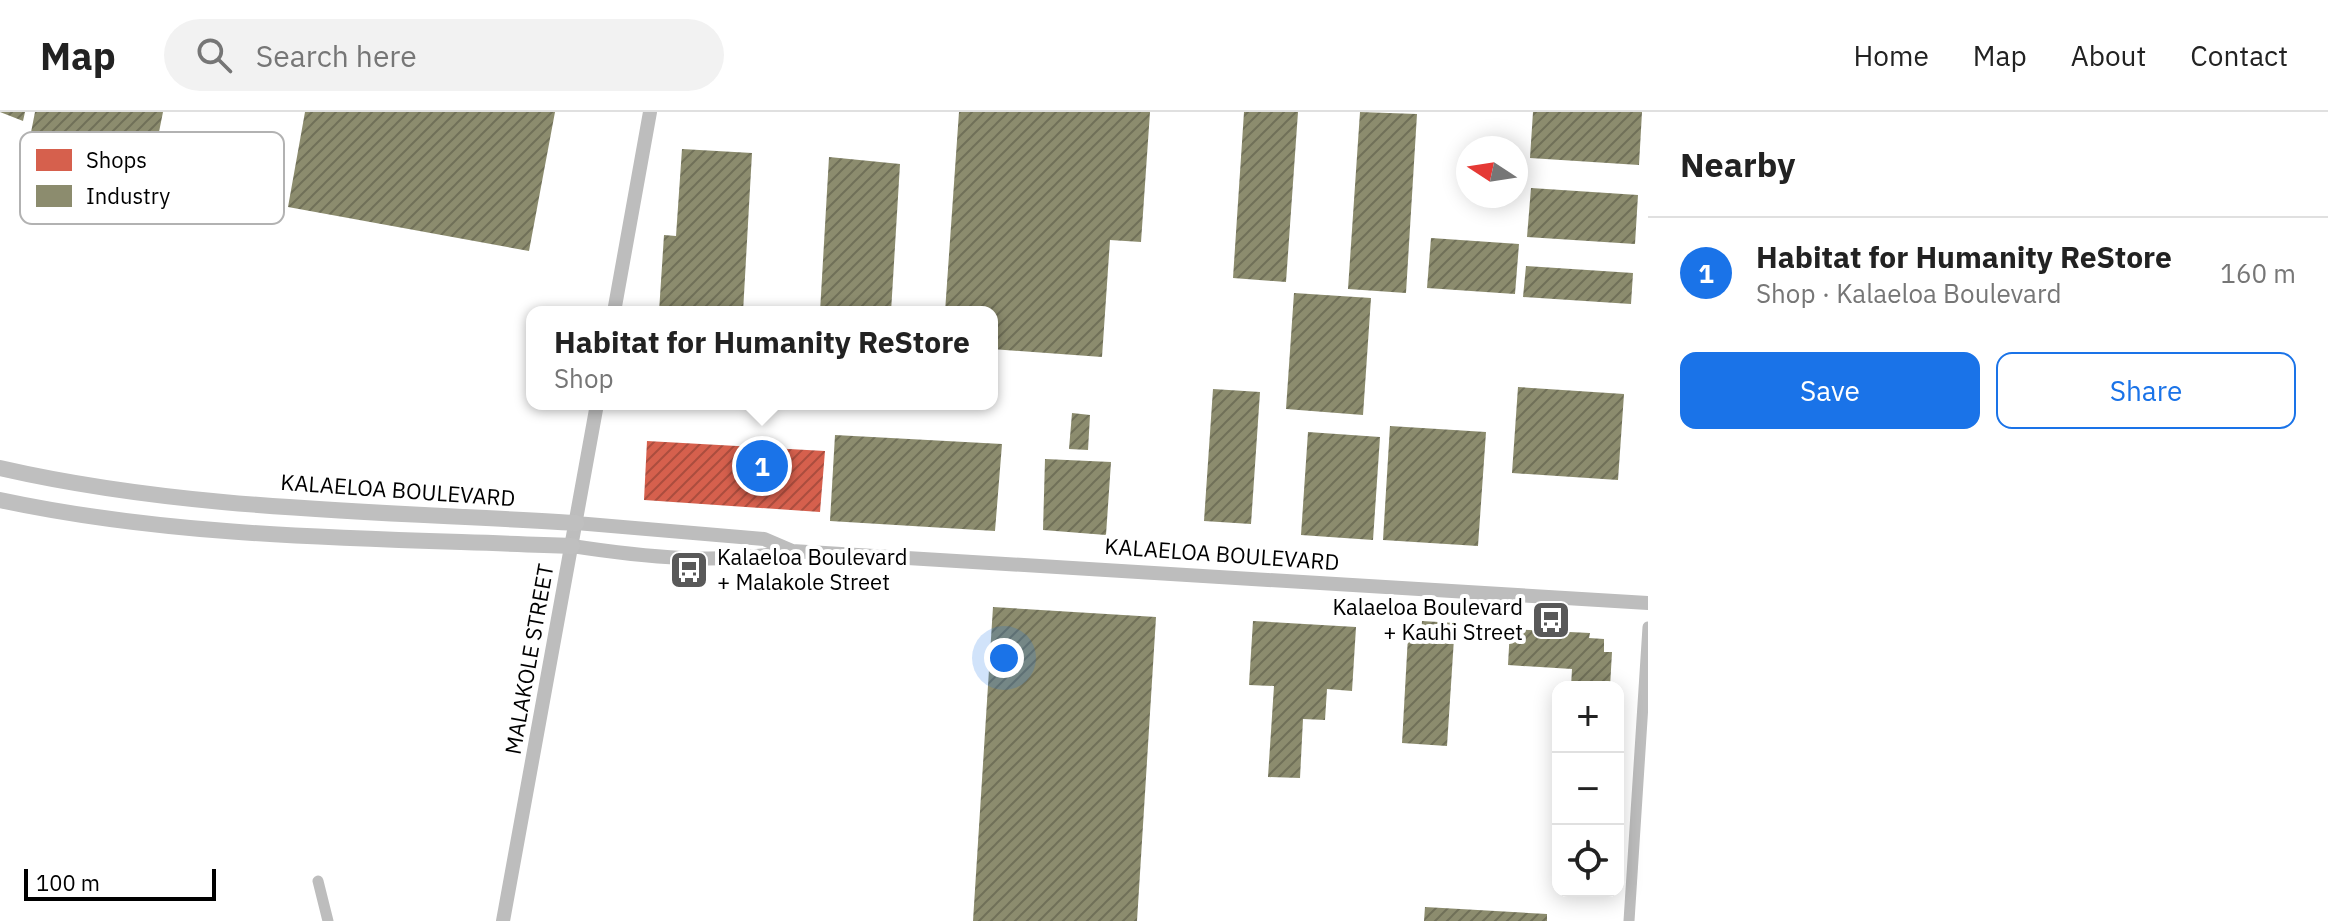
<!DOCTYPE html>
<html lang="en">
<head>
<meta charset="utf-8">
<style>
	body { margin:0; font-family:"IBM Plex Sans",sans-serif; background:#f2f2f2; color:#222 }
	.controls { position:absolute; right:24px; bottom:24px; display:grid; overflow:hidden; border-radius:16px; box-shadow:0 4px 20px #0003 }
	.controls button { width:72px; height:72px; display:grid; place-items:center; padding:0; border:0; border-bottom:2px solid #e0e0e0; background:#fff; color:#222; font:40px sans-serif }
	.compass { position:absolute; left:1456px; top:24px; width:72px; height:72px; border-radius:50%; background:#fff; box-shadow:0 4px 20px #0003; rotate:282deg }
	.scale { position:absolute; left:24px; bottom:20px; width:192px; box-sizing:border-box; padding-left:8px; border:4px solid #000; border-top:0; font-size:22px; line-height:28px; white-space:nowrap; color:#000; -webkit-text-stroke:6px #fff; paint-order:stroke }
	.you { position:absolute; left:1004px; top:546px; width:28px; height:28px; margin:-20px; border:6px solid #fff; border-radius:50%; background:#1a73e8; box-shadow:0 0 0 12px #1a73e833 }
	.badge { display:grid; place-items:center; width:52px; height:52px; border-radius:50%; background:#1a73e8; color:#fff; font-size:26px; font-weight:700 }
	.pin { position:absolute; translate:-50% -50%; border:4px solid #fff; box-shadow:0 2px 8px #0006 }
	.popup { position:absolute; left:526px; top:194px; width:472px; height:104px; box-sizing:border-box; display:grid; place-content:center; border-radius:16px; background:#fff; filter:drop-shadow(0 2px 6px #0005); font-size:26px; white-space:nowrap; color:#767676 }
	.popup b { font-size:30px; color:#222 }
	.popup::after { content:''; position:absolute; left:50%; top:100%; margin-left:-16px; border:16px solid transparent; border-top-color:#fff }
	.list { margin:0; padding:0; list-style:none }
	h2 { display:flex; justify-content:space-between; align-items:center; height:104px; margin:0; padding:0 32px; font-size:34px }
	h2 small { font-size:26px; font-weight:400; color:#767676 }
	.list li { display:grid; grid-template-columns:52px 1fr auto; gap:24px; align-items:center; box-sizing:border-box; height:112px; padding:0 32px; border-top:2px solid #e0e0e0 }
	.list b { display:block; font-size:30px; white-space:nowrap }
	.list p { margin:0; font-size:26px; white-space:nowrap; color:#767676 }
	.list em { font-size:26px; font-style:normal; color:#767676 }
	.actions { display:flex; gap:16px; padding:24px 32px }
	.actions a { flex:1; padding:18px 0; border:2px solid #1a73e8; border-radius:16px; text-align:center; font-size:28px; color:#1a73e8 }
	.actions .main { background:#1a73e8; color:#fff }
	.icon { flex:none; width:44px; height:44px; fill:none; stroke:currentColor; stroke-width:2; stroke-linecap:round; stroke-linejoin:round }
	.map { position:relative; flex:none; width:1648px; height:809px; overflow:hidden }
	header { display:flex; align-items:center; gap:48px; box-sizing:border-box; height:112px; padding:0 40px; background:#fff; border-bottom:2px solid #e0e0e0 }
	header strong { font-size:38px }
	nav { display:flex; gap:44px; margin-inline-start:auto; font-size:28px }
	.search { width:560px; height:72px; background:#f2f2f2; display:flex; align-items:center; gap:20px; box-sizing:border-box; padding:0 28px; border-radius:44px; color:#767676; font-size:30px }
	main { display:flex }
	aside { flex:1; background:#fff }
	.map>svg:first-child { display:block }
</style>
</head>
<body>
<header>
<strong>Map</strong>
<div class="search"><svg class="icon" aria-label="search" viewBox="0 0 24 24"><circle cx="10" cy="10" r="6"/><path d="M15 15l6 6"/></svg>Search here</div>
<nav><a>Home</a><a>Map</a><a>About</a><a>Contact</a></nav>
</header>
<main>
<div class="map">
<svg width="1648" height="809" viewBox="0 0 1648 809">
	<defs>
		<pattern id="shops-hatch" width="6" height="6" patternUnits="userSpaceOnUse" patternTransform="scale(2)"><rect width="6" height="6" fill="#d6604d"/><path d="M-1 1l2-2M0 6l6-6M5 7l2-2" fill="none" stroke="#ab4d3e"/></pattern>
		<pattern id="industry-hatch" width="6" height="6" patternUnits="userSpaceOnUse" patternTransform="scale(2)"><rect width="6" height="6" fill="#8c8c6e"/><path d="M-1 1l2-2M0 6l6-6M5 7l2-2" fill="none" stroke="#707058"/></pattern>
	</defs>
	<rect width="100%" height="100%" fill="#fff"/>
	<path fill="url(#shops-hatch)" d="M647 329 825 339 820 400 644 388Z"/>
	<path fill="url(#industry-hatch)" d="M0 0H25L23 9Z
		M35 0H163L148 75 25 51Z
		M305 0H555L529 139 288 95Z
		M959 0H1150L1141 130 1110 128 1102 245 992 237V200H945Z
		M1244 0H1298L1286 170 1233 166Z
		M1360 0 1417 2 1406 181 1348 177Z
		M1533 0H1642L1639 53 1530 46Z
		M682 37 752 41 743 200H659L664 123 676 124Z
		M829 45 900 52 891 200H820Z
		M1531 76 1638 83 1635 132 1527 125Z
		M1431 126 1519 132 1515 182 1427 176Z
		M1526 154 1633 161 1631 192 1523 185Z
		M1294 181 1371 186 1363 303 1286 297Z
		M1518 275 1624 282 1618 368 1512 361Z
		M1213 277 1260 280 1251 412 1204 409Z
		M1072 301 1090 303 1088 338 1069 337Z
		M1390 314 1486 320 1478 434 1383 428Z
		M1308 320 1380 325 1373 428 1301 423Z
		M835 323 1002 332 995 419 830 409Z
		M1045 347 1111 350 1106 423 1043 418Z
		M993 495 1156 505 1137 809H973Z
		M1253 509 1356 515 1352 579 1327 577 1325 608 1303 607 1300 666 1268 665 1274 574 1249 573Z
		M1422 509 1455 511 1447 634 1402 631 1408 524 1421 525Z
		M1510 517 1590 521 1589 526 1604 527V540H1612L1610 575H1571L1572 557 1508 553Z
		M1425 795 1547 802V809H1424Z"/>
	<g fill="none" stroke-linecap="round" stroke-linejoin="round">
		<path stroke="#bdbdbd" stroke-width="11" d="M318 769 328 809
			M1629 809 1648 515"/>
		<path stroke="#bdbdbd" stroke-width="14" d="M614 200 650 0
			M576 411 764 427 792 439
			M572 434C643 445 721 453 792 439L1648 491
			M503 809 597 292"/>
		<path stroke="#bfbfbf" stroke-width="16" d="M0 356C187 399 384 399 576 411
			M0 388C187 428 381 426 572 434"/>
	</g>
	<defs>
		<symbol id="bus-square" viewBox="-11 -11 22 22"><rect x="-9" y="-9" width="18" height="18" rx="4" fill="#595959" stroke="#fff"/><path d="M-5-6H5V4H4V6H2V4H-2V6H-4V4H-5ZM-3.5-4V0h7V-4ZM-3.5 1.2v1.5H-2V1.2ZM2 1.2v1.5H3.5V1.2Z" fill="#fff"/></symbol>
	</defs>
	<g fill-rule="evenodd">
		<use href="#bus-square" x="667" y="436" width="44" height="44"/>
		<use href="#bus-square" x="1529" y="486" width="44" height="44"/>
	</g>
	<g text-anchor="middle" stroke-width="8" stroke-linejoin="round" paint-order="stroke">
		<g font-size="22" fill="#000" stroke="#fff">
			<text transform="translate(398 378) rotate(4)" y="8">KALAELOA BOULEVARD</text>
			<text transform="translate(1222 442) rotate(4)" y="8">KALAELOA BOULEVARD</text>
			<text transform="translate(529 547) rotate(-80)" y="8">MALAKOLE STREET</text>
		</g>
		<g font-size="22" fill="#000" stroke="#fff" text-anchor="start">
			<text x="717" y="453">Kalaeloa Boulevard<tspan x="717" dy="25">+ Malakole Street</tspan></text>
			<text x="1523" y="503" text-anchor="end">Kalaeloa Boulevard<tspan x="1523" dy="25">+ Kauhi Street</tspan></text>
		</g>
	</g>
	<rect x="20" y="20" width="264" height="92" rx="12" fill="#fff" stroke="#b2b2b2" stroke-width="2"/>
	<rect x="36" y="37" width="36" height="22" fill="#d6604d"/>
	<rect x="36" y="73" width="36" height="22" fill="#8c8c6e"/>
	<g font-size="22" fill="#000">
		<text x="86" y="56">Shops</text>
		<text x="86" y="92">Industry</text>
	</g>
</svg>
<div class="controls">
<button>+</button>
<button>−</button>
<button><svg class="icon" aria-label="locate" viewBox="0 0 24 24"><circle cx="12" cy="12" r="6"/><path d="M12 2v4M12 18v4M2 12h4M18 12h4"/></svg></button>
</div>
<svg class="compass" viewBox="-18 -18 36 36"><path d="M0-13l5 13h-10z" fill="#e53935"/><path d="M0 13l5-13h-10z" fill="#767676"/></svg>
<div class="scale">100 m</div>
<div class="you"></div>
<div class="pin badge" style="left:762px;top:354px">1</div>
<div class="popup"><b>Habitat for Humanity ReStore</b>Shop</div>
</div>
<aside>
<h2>Nearby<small></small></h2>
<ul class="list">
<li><span class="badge">1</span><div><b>Habitat for Humanity ReStore</b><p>Shop · Kalaeloa Boulevard</p></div><em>160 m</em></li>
</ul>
<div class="actions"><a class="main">Save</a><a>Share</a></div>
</aside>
</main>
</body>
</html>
